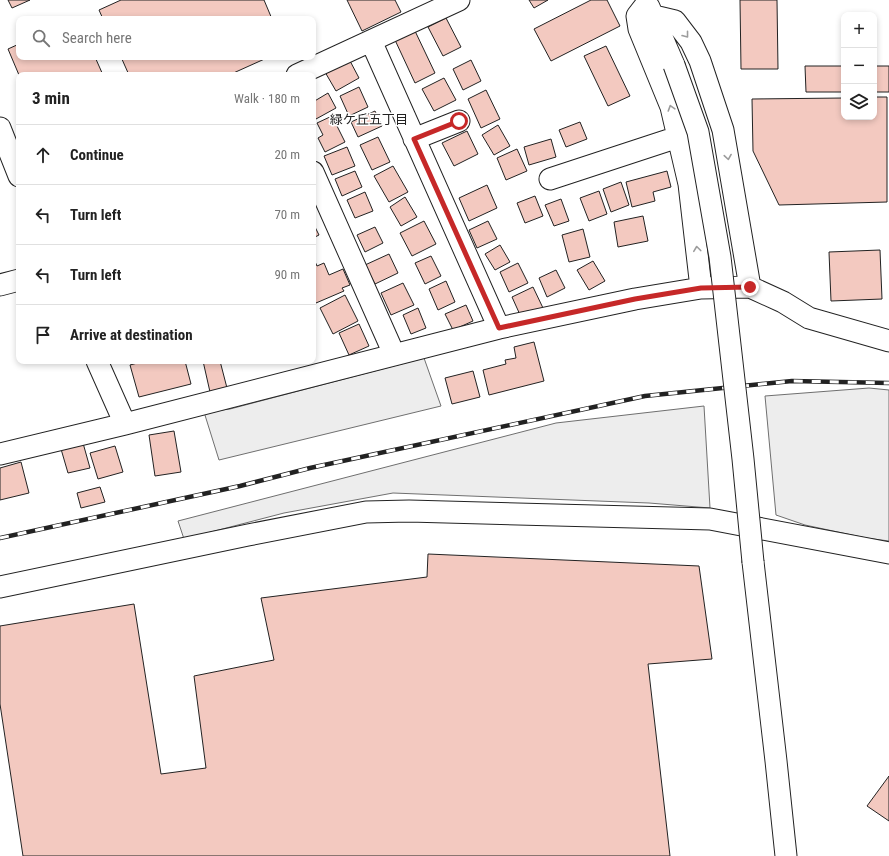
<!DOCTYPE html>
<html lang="en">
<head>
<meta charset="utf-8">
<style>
	body { margin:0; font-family:"Roboto Condensed","Noto Sans JP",sans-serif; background:#f6f6f6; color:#222 }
	.controls { position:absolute; right:12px; top:12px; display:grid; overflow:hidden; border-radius:8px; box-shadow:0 2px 6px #0003 }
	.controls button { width:36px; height:36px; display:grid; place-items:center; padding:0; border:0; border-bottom:1px solid #e0e0e0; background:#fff; color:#222; font:20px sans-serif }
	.stop { position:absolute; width:12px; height:12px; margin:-9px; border:3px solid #c62828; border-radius:50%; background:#fff }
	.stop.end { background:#c62828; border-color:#fff; box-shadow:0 1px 4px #0008 }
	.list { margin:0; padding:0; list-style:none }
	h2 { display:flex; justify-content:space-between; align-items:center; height:52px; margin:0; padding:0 16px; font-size:17px }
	h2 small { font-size:13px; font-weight:400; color:#767676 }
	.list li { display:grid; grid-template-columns:26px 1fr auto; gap:12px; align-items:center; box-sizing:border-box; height:60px; padding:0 16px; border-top:1px solid #e0e0e0 }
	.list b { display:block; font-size:15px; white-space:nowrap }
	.list em { font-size:13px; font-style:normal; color:#767676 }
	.icon { flex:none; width:22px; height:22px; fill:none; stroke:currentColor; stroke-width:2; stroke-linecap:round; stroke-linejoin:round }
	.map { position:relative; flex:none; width:889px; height:856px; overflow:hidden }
	.search { position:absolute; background:#fff; box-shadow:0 2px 6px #0003; left:16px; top:16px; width:300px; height:44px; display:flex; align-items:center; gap:10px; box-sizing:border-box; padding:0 14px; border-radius:8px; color:#767676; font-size:15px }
	.panel { position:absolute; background:#fff; box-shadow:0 2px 6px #0003; left:16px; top:72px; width:300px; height:292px; border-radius:8px }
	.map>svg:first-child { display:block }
</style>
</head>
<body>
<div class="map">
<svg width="889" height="856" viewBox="0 0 889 856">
	<rect width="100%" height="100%" fill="#fff"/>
	<path fill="#ededed" stroke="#6f6f6f" d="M424 358 441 406 219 460 204 412 230 409Z
		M869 388 889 390V541L866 538 805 525 776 515 765 396Z
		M704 406 710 508 649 503 393 493 284 513 184 539 178 521 556 423Z"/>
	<path fill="#f3c9c0" stroke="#222" d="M8 0H30L12 8Z
		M121 0H264L272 19H103L99 10Z
		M347 0H395L401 12 362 31Z
		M529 0H548L534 8Z
		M591 0H607L620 26 551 61 534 29Z
		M740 0H777L778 69H741Z
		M446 18 461 47 443 56 428 27Z
		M415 31 435 73 415 83 395 40Z
		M19 44V57H95L103 75H19L8 49Z
		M606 46 630 96 608 106 584 56Z
		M121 57H269L229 75H129Z
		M349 59 359 78 336 91 325 72Z
		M471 60 481 81 463 90 453 69Z
		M805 66H844V92H806Z
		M874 66H889V92H874Z
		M444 78 456 100 434 111 422 89Z
		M359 87 368 107 349 116 340 96Z
		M486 90 500 119 481 128 468 99Z
		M328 93 336 108 316 119 313 114V102Z
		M874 97H887V202L779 205 753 151 752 99 844 98V117H874Z
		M375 111 382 126 358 137 351 122Z
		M332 116 345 142 325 152 318 138 323 135 317 123Z
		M580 122 587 139 566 147 559 130Z
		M498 125 510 146 494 155 482 135Z
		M467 131 478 154 454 166 442 143Z
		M378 137 390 162 372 170 360 145Z
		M551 139 556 157 529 165 524 147Z
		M347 147 355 166 332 175 324 156Z
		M517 149 527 171 506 180 497 158Z
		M393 166 408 192 389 202 374 176Z
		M355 171 362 187 342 196 335 179Z
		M667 171 671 187 653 192 655 201 632 207 626 182Z
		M621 182 629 205 611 212 603 189Z
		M487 185 497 208 469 221 459 198Z
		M599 191 607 214 589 221 580 198Z
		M365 192 373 211 355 218 347 200Z
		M535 196 543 216 525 223 517 203Z
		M405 197 417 217 401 226 390 207Z
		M561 199 569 221 554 226 545 205Z
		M643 216 648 241 618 247 614 222Z
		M424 221 436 244 412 256 400 233Z
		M488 221 497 239 477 248 469 230Z
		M313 223 319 235 313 238Z
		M375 227 383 243 365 252 357 235Z
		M583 229 590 257 569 262 562 235Z
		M500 245 510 262 495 270 485 254Z
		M880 250 882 299 831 301 829 252Z
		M389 254 398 273 375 284 365 265Z
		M431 256 441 276 425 284 415 263Z
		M313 257 317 266 324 263 329 275 343 269 350 285 342 288 344 291 316 303 313 296Z
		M593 261 605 281 589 290 577 270Z
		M518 263 528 283 509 292 500 272Z
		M556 270 565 288 547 297 539 278Z
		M446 281 455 302 438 310 429 289Z
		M403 283 414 305 391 315 381 293Z
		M533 287 543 308 521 317 512 297Z
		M345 295 358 321 333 334 320 308Z
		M466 305 473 321 453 330 445 314Z
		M418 308 426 328 411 334 403 315Z
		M359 324 369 346 349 355 339 333Z
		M534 342 544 381 489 395 483 370 506 364 505 360 516 358 514 347Z
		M145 361H185L191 384 139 397 130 365Z
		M203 361H220L227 388 210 392Z
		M473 371 480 397 452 404 445 378Z
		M174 431 181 472 155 476 149 435Z
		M83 443 90 468 68 473 61 449Z
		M115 446 123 472 98 479 90 453Z
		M21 462 29 493 0 500V468Z
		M100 487 105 502 81 508 77 493Z
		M428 554 699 566 712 659 648 664 670 856H23L0 704V626L134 604 161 774 206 768 194 676 274 660 261 598 427 577Z
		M889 776V821L867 806Z"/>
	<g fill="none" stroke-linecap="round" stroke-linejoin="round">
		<defs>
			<path id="minor" d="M647 3 637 16 639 29 671 107 678 137 689 184 701 288
				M649 7 674 65
				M654 16 675 21 691 42 700 61 723 130 750 287
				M371 41 499 328
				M297 75 459 0
				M0 128 19 176
				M414 139 459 121
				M313 172 394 354
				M550 179 678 137
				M0 285 19 280
				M97 361 125 424
				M0 454 125 424 499 328 635 299 701 288 750 287 783 302 809 318 889 341
				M753 562 776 761 786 856
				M0 587 248 535 366 512 409 511 710 519 889 553"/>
		</defs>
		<use href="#minor" stroke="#222" stroke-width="23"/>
		<use href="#minor" stroke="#fff" stroke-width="21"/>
		<defs>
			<path id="rail" d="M0 538 240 486 310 468 645 396 792 381 889 383"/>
		</defs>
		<use href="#rail" stroke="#222" stroke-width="4.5"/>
		<use href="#rail" stroke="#fff" stroke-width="3" stroke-dasharray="9" stroke-linecap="butt"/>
		<defs>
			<path id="minor-bridge" d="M674 65 698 132 720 257 743 459 753 562"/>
		</defs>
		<use href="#minor-bridge" stroke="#222" stroke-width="23" stroke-linecap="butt"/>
		<use href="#minor-bridge" stroke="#fff" stroke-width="21"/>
	</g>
	<defs><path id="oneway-chevron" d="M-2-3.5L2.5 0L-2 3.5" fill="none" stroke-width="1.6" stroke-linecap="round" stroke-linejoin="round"/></defs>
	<g stroke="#9c9c9c">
		<use href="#oneway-chevron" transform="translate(686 35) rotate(52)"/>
		<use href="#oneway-chevron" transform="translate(671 108) rotate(-107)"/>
		<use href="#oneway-chevron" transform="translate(728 157) rotate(81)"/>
		<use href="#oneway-chevron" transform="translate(697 249) rotate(-97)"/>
	</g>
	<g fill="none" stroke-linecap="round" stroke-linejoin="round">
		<path stroke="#c62828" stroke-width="5" d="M459 121 414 139 499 328 635 299 701 288 750 287"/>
	</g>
	<g text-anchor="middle" stroke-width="3" stroke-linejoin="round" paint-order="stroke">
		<g font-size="13" fill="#222" stroke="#fff">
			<text x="369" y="124">緑ケ丘五丁目</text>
		</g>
	</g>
</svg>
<div class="controls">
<button>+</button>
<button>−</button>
<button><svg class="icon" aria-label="layers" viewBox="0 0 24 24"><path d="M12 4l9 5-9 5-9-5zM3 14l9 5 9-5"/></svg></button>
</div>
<div class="stop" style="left:459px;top:121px"></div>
<div class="stop end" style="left:750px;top:287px"></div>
<div class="search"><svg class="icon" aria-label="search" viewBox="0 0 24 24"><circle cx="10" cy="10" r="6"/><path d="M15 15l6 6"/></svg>Search here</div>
<section class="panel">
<h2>3 min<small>Walk · 180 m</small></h2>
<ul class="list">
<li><svg class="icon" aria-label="ahead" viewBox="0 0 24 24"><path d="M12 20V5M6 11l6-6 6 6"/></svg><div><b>Continue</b></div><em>20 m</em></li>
<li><svg class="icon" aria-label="left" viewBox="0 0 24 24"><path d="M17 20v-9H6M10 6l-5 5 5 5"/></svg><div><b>Turn left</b></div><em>70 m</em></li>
<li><svg class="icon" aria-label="left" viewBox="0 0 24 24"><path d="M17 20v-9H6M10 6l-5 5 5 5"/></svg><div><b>Turn left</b></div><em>90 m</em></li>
<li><svg class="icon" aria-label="arrive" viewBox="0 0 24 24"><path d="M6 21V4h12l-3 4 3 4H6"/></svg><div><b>Arrive at destination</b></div></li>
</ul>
</section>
</div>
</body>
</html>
